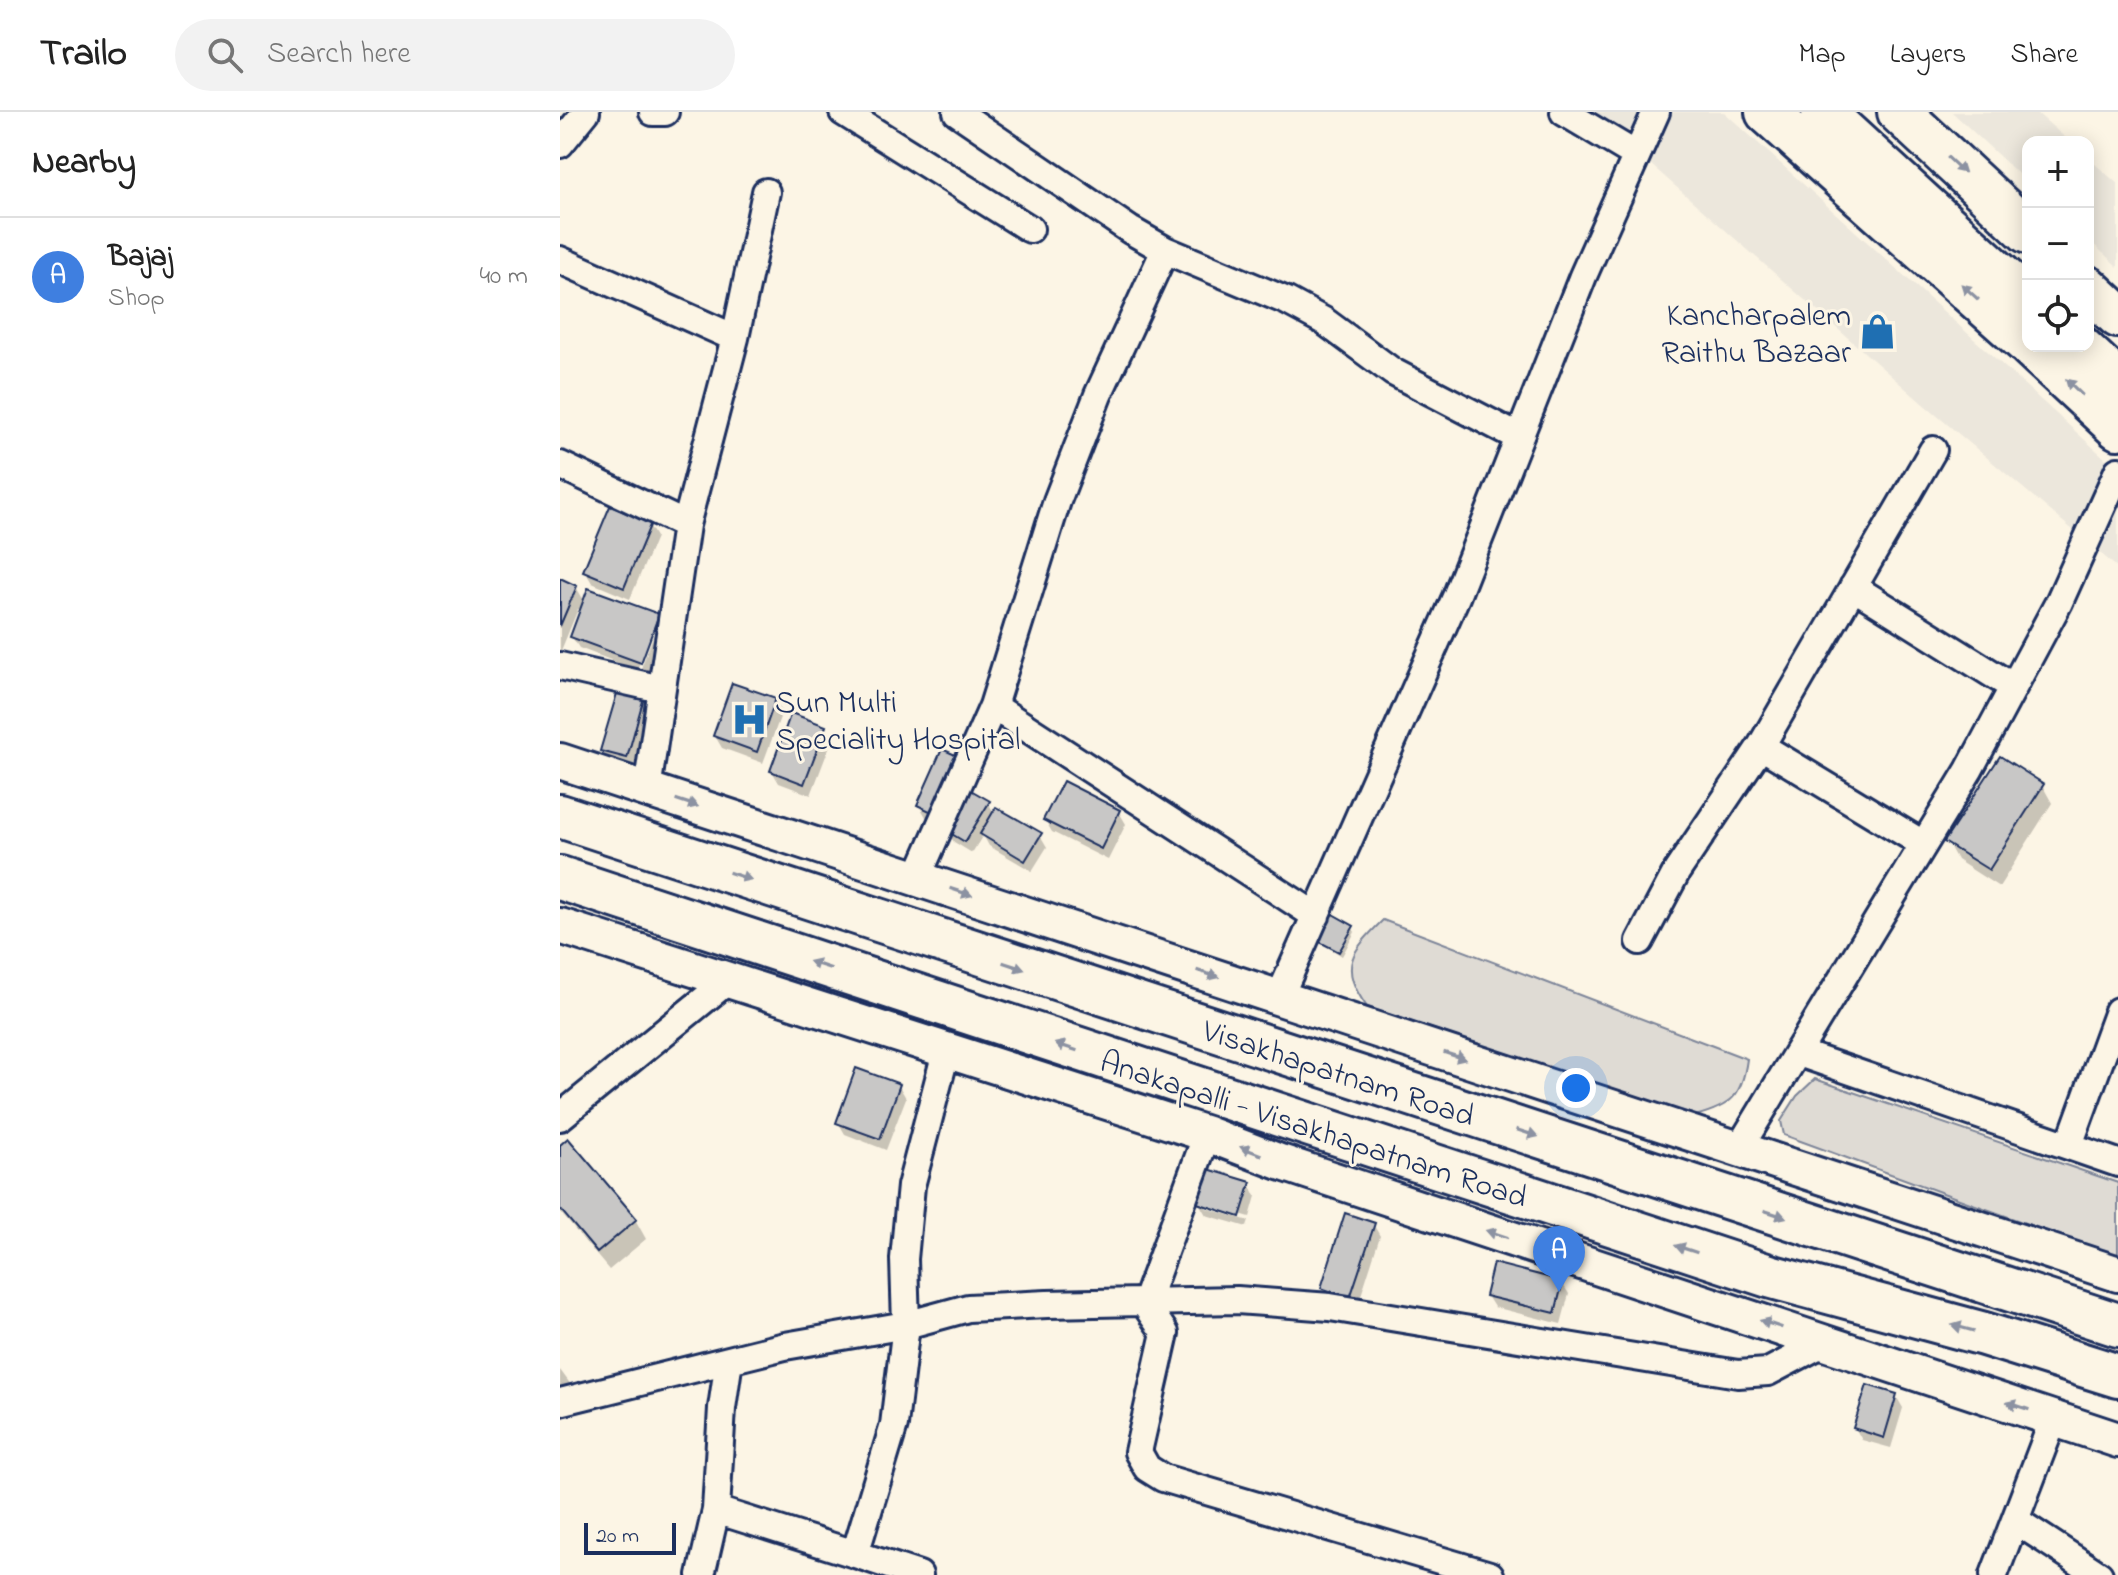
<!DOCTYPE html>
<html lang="en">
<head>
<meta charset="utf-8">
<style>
	body { margin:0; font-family:"Indie Flower",sans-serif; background:#f2f2f2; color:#222 }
	.controls { position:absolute; right:24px; top:24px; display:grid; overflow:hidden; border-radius:16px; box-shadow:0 4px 20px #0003 }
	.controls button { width:72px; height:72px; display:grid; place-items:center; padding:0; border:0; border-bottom:2px solid #e0e0e0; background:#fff; color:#222; font:40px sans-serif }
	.scale { position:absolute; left:24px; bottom:20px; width:92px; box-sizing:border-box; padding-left:8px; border:4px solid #1b2f5e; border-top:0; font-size:22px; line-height:28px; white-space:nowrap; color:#1b2f5e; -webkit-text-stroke:6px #fcf5e5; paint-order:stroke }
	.you { position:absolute; left:1016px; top:976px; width:28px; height:28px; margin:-20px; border:6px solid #fff; border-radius:50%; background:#1a73e8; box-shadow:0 0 0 12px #1a73e833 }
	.badge { display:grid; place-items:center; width:52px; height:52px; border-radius:50%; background:#1f6fb2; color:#fff; font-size:26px; font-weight:700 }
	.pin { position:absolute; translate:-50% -66px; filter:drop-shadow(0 2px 4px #0008) }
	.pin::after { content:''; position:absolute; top:42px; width:28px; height:24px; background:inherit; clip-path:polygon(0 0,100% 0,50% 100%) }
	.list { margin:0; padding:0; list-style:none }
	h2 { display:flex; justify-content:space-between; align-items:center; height:104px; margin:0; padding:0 32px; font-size:34px }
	h2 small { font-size:26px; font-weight:400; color:#767676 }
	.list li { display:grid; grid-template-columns:52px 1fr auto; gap:24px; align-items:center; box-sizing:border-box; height:120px; padding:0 32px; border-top:2px solid #e0e0e0 }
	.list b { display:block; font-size:30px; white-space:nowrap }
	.list p { margin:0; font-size:26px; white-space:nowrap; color:#767676 }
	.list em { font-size:26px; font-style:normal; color:#767676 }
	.icon { flex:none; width:44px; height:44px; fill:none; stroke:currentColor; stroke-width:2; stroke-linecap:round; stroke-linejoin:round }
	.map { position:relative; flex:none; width:1558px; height:1463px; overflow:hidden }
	header { display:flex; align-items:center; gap:48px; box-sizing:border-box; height:112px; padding:0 40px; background:#fff; border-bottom:2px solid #e0e0e0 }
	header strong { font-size:38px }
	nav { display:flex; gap:44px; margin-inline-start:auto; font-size:28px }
	.search { width:560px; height:72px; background:#f2f2f2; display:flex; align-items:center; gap:20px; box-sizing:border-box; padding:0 28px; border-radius:44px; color:#767676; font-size:30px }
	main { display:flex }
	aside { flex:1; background:#fff }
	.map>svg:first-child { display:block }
</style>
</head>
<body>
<header>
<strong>Trailo</strong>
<div class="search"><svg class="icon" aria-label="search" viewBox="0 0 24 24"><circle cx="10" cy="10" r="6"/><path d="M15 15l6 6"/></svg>Search here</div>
<nav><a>Map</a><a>Layers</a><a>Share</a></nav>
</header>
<main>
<aside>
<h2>Nearby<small></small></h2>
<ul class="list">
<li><span class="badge" style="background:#3f7fe0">A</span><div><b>Bajaj</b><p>Shop</p></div><em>40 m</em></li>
</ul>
</aside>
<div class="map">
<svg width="1558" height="1463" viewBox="0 0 1558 1463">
	<rect width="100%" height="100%" fill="#fcf5e5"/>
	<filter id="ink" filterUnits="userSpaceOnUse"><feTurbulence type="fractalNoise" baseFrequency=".0125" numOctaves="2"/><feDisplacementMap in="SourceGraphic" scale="16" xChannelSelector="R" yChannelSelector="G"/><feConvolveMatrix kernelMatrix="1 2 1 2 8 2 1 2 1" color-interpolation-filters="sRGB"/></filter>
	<g filter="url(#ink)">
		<path fill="#ece7dc" d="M1031 0H1164L1558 358V456L1362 291Z
			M1392 0H1476L1510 30H1468V71Z
			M1528 46 1558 72V155L1528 127Z"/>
		<path fill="#dfdbd4" stroke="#7d8599" stroke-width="2" d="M823 808 1187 947C1182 984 1172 994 1135 1004L807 895C778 854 791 840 823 808Z
			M1255 967 1558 1071V1145L1224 1023 1221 1009 1237 984Z"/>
		<path fill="#0003" d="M89 413 96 425 70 487 32 471 25 459Z
			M0 468 16 475 25 490 98 504 105 515 88 562 80 559 99 509H95L77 558 19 536 12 525 22 499 18 497 0 541Z
			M85 580 92 592 73 657 49 650 42 639Z
			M215 588 222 600 203 651 162 636 155 624Z
			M265 616 272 628 251 683 219 671 212 659Z
			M398 647 381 712 366 705 359 693Z
			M1482 673 1492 691 1439 775 1397 748 1387 730Z
			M428 690 434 701 480 723 487 735 472 759 429 734 423 723 412 741 394 730 387 718Z
			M559 700 566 712 548 748 492 720 485 708Z
			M792 815 795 820 782 844 756 827Z
			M339 974 346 986 326 1038 285 1022 278 1010Z
			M8 1029 76 1109 86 1127 49 1158 0 1100V1036Z
			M690 1072 696 1084 690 1105 646 1092V1096L689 1109 687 1115 646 1103 639 1091Z
			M813 1112 820 1124 797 1196 770 1188 763 1176Z
			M1002 1171 1009 1182 1001 1212 934 1195 927 1184Z
			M0 1258 17 1281 0 1291Z
			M1336 1284 1343 1296 1331 1336 1302 1328 1295 1316Z"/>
		<path fill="#c8c7c6" stroke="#1b2f5e" stroke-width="2" d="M50 394 91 411 64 476 23 459Z
			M0 466 17 474 0 514Z
			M28 476 99 502 81 551 10 525Z
			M60 571 86 578 67 646 40 639Z
			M172 571 216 586 197 640 153 624Z
			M231 601 266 614 244 672 210 659Z
			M382 637 400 645 374 701 357 693Z
			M1440 644 1484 672 1429 758 1384 730Z
			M503 669 560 698 541 737 483 708Z
			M409 677 430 689 405 730 385 718Z
			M436 695 482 721 465 749 420 722Z
			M769 800 794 814 779 840 754 827Z
			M296 956 340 972 320 1027 276 1011Z
			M8 1026 77 1107 37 1141 0 1097V1033Z
			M648 1057 691 1070 680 1105 637 1091Z
			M785 1101 815 1111 790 1186 761 1176Z
			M933 1151 1003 1169 995 1201 925 1184Z
			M1307 1273 1337 1282 1324 1326 1293 1316Z"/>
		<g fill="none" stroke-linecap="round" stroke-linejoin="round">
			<defs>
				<path id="minor" d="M93 0H105
					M283 0 470 117
					M397 0 570 118 605 138 727 189 764 209 833 260 958 325
					M1004 0 1076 43
					M0 32 26 0
					M0 148 175 226
					M0 353 126 413
					M1293 475 1453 575
					M0 554 101 577
					M433 594 756 804
					M1201 634 1363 732
					M87 678 126 413 175 226 206 80
					M357 766 433 594 497 389 538 283 605 138
					M1080 829 1117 759 1201 634 1373 338
					M719 886 896 485 1023 164 1096 0
					M1239 941 1558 1051
					M0 1005 166 870
					M647 1022 585 1192 605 1221 578 1340 587 1356 603 1366 930 1463
					M1509 1033 1558 899
					M1178 1038 1409 658 1499 490 1558 359
					M0 1290 225 1234 346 1213 408 1196 487 1192 677 1188 770 1195 1178 1262 1208 1260 1265 1230
					M156 1398 295 1442
					M1455 1408 1539 1463
					M141 1463 156 1398 162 1296 169 1248
					M359 1463 295 1442 334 1313 346 1213 344 1147 351 1074 386 940
					M1434 1463 1494 1306"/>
				<path id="tertiary" d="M0 649 1558 1162
					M0 814 647 1022 720 1050 1558 1328"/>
				<path id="primary" d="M1207 0 1468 232
					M1263 0 1468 188
					M1339 0 1468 120
					M1528 176 1558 204
					M1470 234 1558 316
					M1519 234 1558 270
					M0 704 1558 1213
					M0 766 1209 1164 1424 1222 1558 1264"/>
			</defs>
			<use href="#minor" stroke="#1b2f5e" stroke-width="32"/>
			<use href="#tertiary" stroke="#1b2f5e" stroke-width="40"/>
			<use href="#primary" stroke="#1b2f5e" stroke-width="48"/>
			<use href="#minor" stroke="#fcf5e5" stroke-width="26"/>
			<use href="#tertiary" stroke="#fcf5e5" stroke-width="34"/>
			<use href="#primary" stroke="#fcf5e5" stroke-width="42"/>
		</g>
		<defs><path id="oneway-solid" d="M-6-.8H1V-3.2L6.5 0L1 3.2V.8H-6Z" transform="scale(2)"/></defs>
		<g fill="#8c92a2">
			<use href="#oneway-solid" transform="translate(1396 53) rotate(43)"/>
			<use href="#oneway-solid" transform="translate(1410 180) rotate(-138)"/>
			<use href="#oneway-solid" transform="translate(1514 275) rotate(-136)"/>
			<use href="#oneway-solid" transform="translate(127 691) rotate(18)"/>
			<use href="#oneway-solid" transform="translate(180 764) rotate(18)"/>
			<use href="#oneway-solid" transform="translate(401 780) rotate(18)"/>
			<use href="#oneway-solid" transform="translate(260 853) rotate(-162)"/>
			<use href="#oneway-solid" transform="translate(454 854) rotate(18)"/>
			<use href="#oneway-solid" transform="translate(648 862) rotate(18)"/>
			<use href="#oneway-solid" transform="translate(506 935) rotate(-162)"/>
			<use href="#oneway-solid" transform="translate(895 944) rotate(18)"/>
			<use href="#oneway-solid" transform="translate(967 1021) rotate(18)"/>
			<use href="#oneway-solid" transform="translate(691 1039) rotate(-159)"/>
			<use href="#oneway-solid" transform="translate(1215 1102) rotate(18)"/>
			<use href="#oneway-solid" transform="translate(937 1122) rotate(-162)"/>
			<use href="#oneway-solid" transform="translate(1126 1137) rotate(-162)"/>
			<use href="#oneway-solid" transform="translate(1211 1212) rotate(-162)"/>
			<use href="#oneway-solid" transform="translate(1403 1216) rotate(-165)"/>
			<use href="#oneway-solid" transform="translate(1458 1294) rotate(-162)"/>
		</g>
	</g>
	<defs>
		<symbol id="shop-bare" viewBox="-9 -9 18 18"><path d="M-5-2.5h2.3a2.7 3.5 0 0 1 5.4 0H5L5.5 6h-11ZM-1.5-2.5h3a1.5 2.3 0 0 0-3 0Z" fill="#1f6fb2" stroke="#fcf5e5" stroke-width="2.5" paint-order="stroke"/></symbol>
		<symbol id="hospital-bare" viewBox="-9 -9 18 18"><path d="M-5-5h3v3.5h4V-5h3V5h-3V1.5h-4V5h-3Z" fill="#1f6fb2" stroke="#fcf5e5" stroke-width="2.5" paint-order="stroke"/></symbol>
	</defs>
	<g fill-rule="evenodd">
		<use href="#shop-bare" x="1292" y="194" width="51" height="51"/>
		<use href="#hospital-bare" x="164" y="582" width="51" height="51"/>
	</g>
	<g text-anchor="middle" stroke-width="6" stroke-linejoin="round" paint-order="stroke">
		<g font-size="32" fill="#1b2f5e" stroke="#fcf5e5" text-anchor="end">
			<text x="1291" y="213">Kancharpalem<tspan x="1291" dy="37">Raithu Bazaar</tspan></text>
			<text x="215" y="600" text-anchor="start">Sun Multi<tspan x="215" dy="37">Speciality Hospital</tspan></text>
		</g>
		<g font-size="32" fill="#1b2f5e" stroke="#fcf5e5">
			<text transform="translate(779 960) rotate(18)" y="11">Visakhapatnam Road</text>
			<text transform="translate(754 1016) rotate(18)" y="11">Anakapalli - Visakhapatnam Road</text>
		</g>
	</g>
</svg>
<div class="controls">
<button>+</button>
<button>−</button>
<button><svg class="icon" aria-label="locate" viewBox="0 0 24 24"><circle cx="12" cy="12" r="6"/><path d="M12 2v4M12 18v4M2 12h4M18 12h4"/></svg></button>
</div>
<div class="scale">20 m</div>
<div class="you"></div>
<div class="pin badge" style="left:999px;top:1180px;background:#3f7fe0">A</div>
</div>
</main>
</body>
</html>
